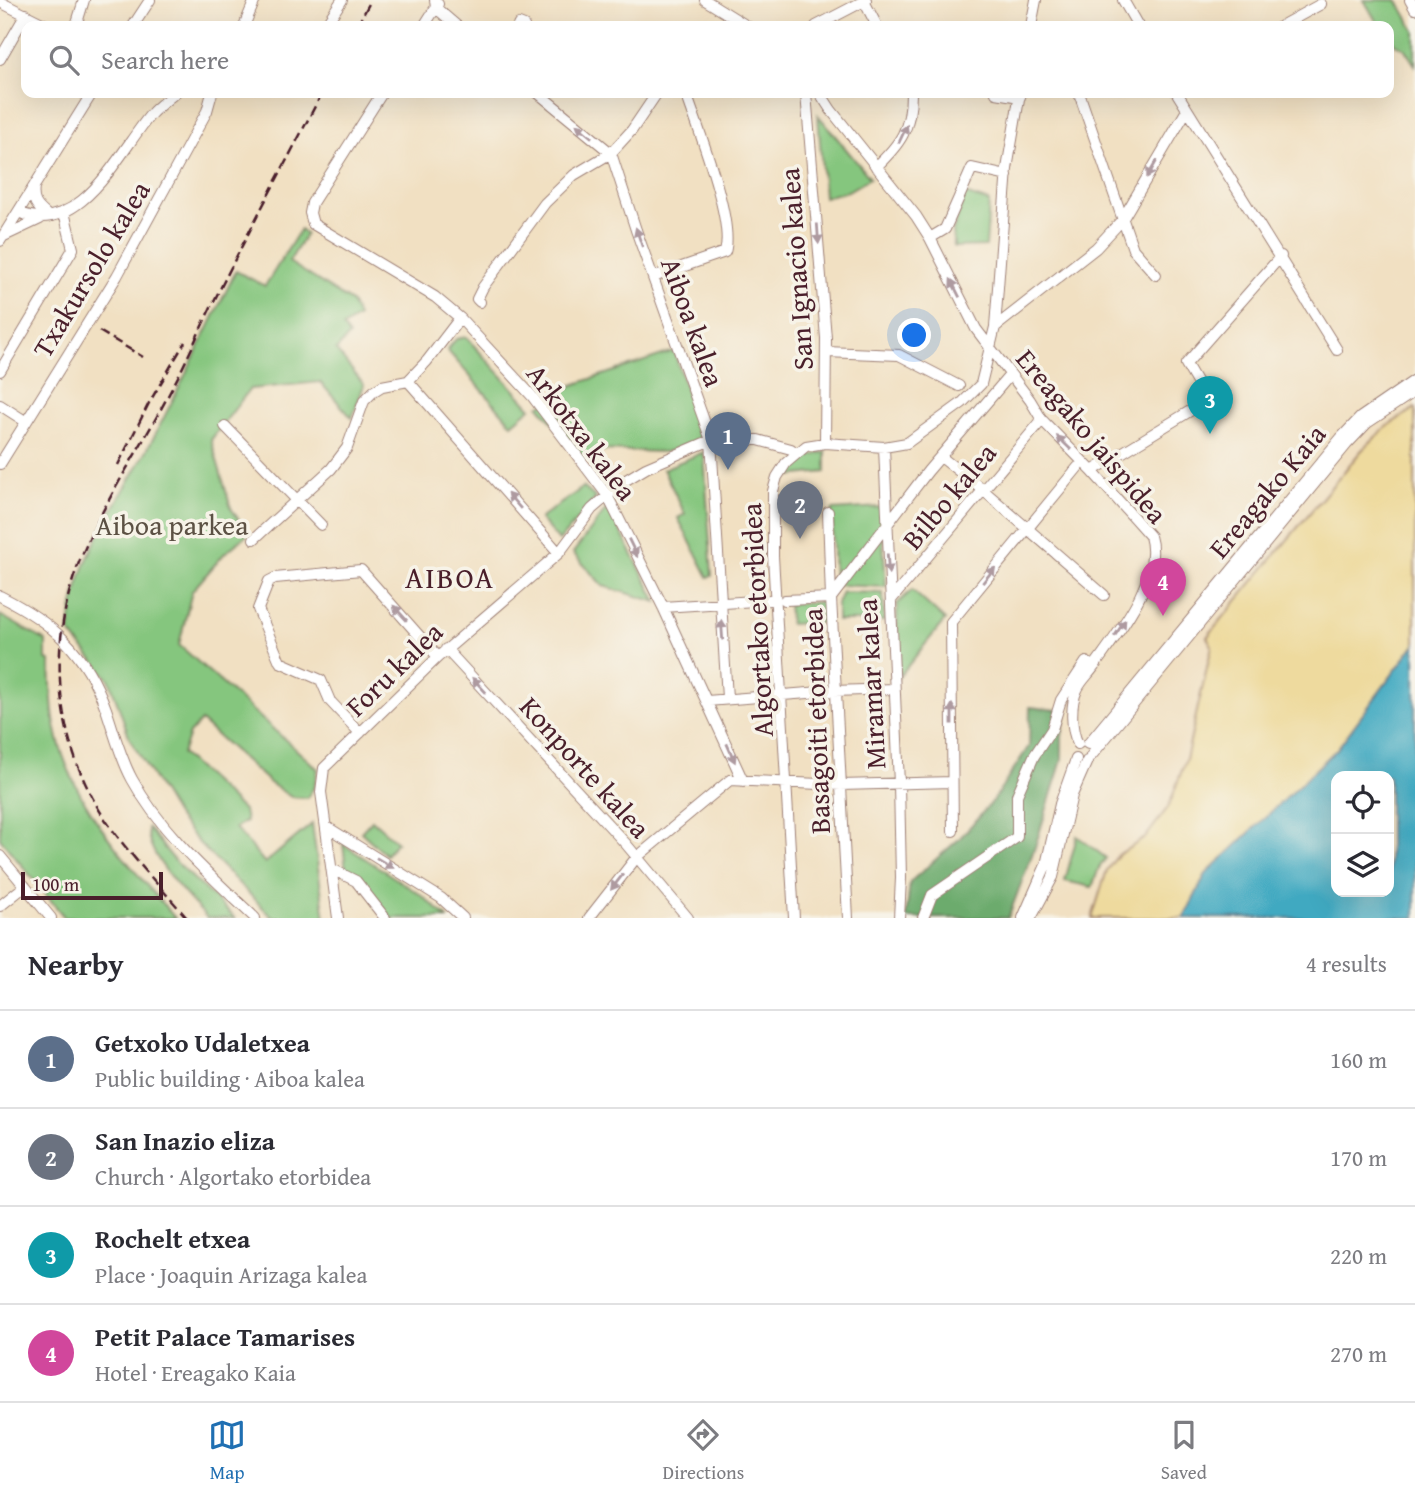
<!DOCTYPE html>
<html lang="en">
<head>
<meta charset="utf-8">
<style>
	body { margin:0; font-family:"Gentium Book Plus",serif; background:#f7f7f7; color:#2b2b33 }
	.controls { position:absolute; right:21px; bottom:21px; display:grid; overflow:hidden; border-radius:14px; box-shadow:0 7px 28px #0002 }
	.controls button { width:63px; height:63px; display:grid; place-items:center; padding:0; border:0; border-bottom:2px solid #e1e1e2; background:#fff; color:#2b2b33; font:35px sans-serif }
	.scale { position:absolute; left:21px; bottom:18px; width:142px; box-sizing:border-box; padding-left:7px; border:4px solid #4a1f2b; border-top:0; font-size:19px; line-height:24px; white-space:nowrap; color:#4a1f2b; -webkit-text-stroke:5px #f7f3e8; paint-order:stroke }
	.you { position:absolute; left:915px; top:336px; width:24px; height:24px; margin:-18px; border:5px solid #fff; border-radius:50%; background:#1a73e8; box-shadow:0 0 0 10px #1a73e833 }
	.badge { display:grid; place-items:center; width:46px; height:46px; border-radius:50%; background:#1f6fb2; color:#fff; font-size:23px; font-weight:700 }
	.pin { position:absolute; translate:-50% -58px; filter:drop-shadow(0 2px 4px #0008) }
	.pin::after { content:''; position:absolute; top:37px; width:24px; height:21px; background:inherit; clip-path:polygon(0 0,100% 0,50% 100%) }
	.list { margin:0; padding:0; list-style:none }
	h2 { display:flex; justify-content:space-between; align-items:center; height:91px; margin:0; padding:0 28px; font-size:30px }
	h2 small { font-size:23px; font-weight:400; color:#7c7c81 }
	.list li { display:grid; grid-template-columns:46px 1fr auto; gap:21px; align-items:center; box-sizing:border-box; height:98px; padding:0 28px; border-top:2px solid #e1e1e2 }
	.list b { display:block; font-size:26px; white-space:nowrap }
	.list p { margin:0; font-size:23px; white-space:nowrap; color:#7c7c81 }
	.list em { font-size:23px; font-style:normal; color:#7c7c81 }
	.icon { flex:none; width:38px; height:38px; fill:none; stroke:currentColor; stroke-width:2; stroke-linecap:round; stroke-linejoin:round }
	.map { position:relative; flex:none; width:1415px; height:918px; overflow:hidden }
	.search { position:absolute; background:#fff; box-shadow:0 7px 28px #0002; left:21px; right:21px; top:21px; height:77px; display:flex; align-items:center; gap:18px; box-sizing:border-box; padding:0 24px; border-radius:14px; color:#7c7c81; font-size:26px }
	.sheet { height:483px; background:#fff }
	nav { display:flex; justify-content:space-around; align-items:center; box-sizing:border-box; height:98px; border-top:2px solid #e1e1e2; background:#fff; font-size:19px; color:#7c7c81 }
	nav a { display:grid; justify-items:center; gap:4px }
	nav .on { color:#1f6fb2 }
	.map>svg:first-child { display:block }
</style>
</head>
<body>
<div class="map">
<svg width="1415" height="918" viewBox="0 0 1415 918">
	<rect width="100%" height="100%" fill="#f7f3e8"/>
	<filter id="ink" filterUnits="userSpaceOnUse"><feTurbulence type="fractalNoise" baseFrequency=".0143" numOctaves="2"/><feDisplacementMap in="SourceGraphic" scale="14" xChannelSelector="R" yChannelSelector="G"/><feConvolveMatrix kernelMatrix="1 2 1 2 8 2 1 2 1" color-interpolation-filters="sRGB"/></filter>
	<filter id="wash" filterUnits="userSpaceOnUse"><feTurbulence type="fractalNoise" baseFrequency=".00686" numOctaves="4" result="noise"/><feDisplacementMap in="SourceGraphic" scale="28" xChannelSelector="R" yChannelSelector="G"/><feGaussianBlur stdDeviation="1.57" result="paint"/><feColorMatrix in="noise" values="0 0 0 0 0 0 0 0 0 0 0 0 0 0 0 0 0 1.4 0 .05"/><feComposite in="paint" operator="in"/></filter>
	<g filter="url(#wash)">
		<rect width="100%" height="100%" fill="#f1e0c2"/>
		<path fill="#85c67e" stroke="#687254" stroke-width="2" d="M1364 0H1397L1415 31V65L1404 48 1395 44 1389 37V26H1379Z
			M818 115 870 178 848 191 824 197Z
			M965 194 989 202 986 246 954 247 953 231Z
			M300 230 306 234 289 262 351 302 358 317 343 327 349 336 336 350 364 385 352 418 320 382 250 389 211 440 231 508 248 534 224 554 192 591 179 645 318 769 314 787 307 798 291 797 270 783 201 721 189 734 182 754 244 811 246 821 235 828 265 863 312 824 325 918H273L199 843 177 817 130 739 109 679 70 633C72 564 116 507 148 448 179 390 207 330 236 271L265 286Z
			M466 337 531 408 512 424 447 350 456 339Z
			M674 351 701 440 666 452 597 450 584 461 539 406 573 385Z
			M704 452 712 576 708 577 678 518 685 514 663 469Z
			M826 452V472L786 476C796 460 807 456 826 452Z
			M583 487 596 498 559 541 540 519C555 506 569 499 583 487Z
			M608 507 657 602 603 586 573 553Z
			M881 507 886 587 834 585 832 510Z
			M912 590 945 620 898 678 897 604Z
			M842 592 883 593 884 621H837V604Z
			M826 602 827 622 790 624 788 604Z
			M0 615 46 641V660L50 661C51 682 51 704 55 725 69 802 126 860 175 918H65L0 839Z
			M372 820 397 842 386 855 361 832Z
			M148 828 175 861 235 918H207C189 898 145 855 148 828Z
			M1077 836 1106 858 1099 868 1092 887 1065 881Z
			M343 844 421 895 448 918H391L367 887 346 870Z"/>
		<path fill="#6cab6d" stroke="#5b654c" stroke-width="2" d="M1030 707 1066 711 1062 736V760L1035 847 1008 918H906L910 882 959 839 993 801 1029 746Z"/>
		<path fill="#eeda9e" stroke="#9c7c64" stroke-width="2" d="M1415 408V644L1337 749 1206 874 1184 918H1092L1107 870 1118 855 1145 838 1169 806 1186 759 1212 646 1207 637 1361 451 1386 427Z"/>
		<path fill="#41a9c1" stroke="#466476" stroke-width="2" fill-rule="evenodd" d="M1415 644V918H1184L1206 874 1337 749ZM1336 776H1389V892H1336Z"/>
	</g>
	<g filter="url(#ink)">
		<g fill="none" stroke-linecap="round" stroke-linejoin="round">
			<defs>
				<path id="minor" d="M435 0 436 8 457 26
					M705 0 747 26
					M1123 0 1138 26
					M1410 0 1415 9
					M864 1 877 26
					M0 2 48 26
					M76 26 84 0
					M133 26 150 0
					M244 26 255 0
					M325 26 342 0
					M424 26 438 4
					M518 26 519 24 524 26
					M816 26 866 0
					M1031 26 1036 0
					M1281 26 1321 4
					M0 59 26 14
					M382 93 312 203 310 213 313 224 435 297 460 318 532 396 607 495 663 607 743 781
					M538 93 611 153 636 230 711 440 727 698
					M806 93 826 338 825 443
					M820 93 831 110 916 216 930 238 976 329 1030 400 1042 420 1092 471 1150 536C1163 579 1116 635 1093 668 1088 675 1080 682 1077 690 1070 705 1071 730 1078 744
					M996 93 1020 97
					M1079 93 1133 249 1156 275
					M1177 93 1337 350
					M876 167C901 143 911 129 911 93
					M34 187C32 201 36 206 47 215
					M18 212C80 239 119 152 151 114 158 106 167 100 175 93
					M4 236 40 219
					M930 238 945 229 972 168 1007 176
					M0 241 92 93
					M653 277 725 252C735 221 697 126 686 93
					M480 302 477 299 483 287 545 203 574 175 611 153 632 130 657 93
					M995 327 1096 248 1122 220 1187 110
					M826 352 899 355 959 386
					M0 371 73 249 64 212
					M408 381 559 553
					M0 405 25 421
					M1213 410 1186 364 1281 256
					M225 426 321 525
					M884 447 899 784 901 878 899 918
					M941 457 983 490 1104 595
					M0 464 117 276 207 111 212 93
					M1092 471 1208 400
					M254 539 331 469 347 448 364 401 374 391 382 386 408 381 427 361 460 318
					M0 596C52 622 86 652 106 709 114 732 120 757 132 779 162 834 210 875 255 918
					M785 600 831 598 828 512
					M891 600 1042 420
					M663 607 770 600
					M446 649 626 844 688 918
					M707 701 834 691 894 689
					M360 733 330 701 321 680 280 662 258 609 269 581 275 578 361 570 438 657
					M1088 744 1341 438 1361 417 1415 380
					M1091 756 1347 444 1367 423 1415 391
					M327 827 441 898 463 918
					M953 831 951 622 1078 467
					M0 856 51 918
					M332 869 356 881 385 918
					M0 906 25 886
					M338 918 321 792 324 768 438 657 559 553 592 509 626 480 646 468 711 440H758L791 449 795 453
					M589 918 636 858 730 780 841 785 952 782
					M794 918 773 556V491L777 477 786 463 806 446 825 443 884 447 907 443 962 403 981 384 995 327 1007 169 1020 93
					M848 918 831 598 928 471 1010 375
					M923 918 932 895 1017 837V795L1034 756 1052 729 1061 700 1086 662 1093 666
					M1023 918 1046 865 1060 804 1076 759
					M1031 918 1053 877 1072 795 1087 761"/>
			</defs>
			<use href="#minor" stroke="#9e8076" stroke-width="12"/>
			<use href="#minor" stroke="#fff" stroke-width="10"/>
			<path stroke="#4a1f2b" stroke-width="2.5" stroke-dasharray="10 5" stroke-linecap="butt" d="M357 26 371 0
				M99 331 143 357
				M118 465 149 403 185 342
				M187 918C159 885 127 853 103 816 52 735 46 635 85 548 109 493 144 443 171 390 188 359 201 326 217 295 251 227 287 160 322 93"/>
		</g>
		<defs><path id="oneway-solid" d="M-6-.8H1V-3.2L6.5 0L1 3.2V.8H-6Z" transform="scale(1.75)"/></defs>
		<g fill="#ae9aa0">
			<use href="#oneway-solid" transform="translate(584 131) rotate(-140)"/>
			<use href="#oneway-solid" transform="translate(903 134) rotate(-65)"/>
			<use href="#oneway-solid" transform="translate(1152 169) rotate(120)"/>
			<use href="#oneway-solid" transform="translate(818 234) rotate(86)"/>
			<use href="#oneway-solid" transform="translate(639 237) rotate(-109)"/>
			<use href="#oneway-solid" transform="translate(955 288) rotate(-117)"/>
			<use href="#oneway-solid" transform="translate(1064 443) rotate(-136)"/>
			<use href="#oneway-solid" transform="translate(514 501) rotate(-131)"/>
			<use href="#oneway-solid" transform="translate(633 548) rotate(64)"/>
			<use href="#oneway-solid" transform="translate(888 564) rotate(86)"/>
			<use href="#oneway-solid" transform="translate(989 575) rotate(-51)"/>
			<use href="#oneway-solid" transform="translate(400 613) rotate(-132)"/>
			<use href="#oneway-solid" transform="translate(1120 628) rotate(-56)"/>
			<use href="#oneway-solid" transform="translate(722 630) rotate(-94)"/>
			<use href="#oneway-solid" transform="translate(479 685) rotate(-133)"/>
			<use href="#oneway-solid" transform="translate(952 714) rotate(-90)"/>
			<use href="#oneway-solid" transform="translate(731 753) rotate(66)"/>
			<use href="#oneway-solid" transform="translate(385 863) rotate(31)"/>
			<use href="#oneway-solid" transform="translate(617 882) rotate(128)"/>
		</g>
	</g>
	<g text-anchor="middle" stroke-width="7" stroke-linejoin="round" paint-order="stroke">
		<g font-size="28" fill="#4a1f2b" stroke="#f7f3e8">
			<text transform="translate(91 269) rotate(-59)" y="10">Txakursolo kalea</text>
			<text transform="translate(796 269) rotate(-94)" y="10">San Ignacio kalea</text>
			<text transform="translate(693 322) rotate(70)" y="10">Aiboa kalea</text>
			<text transform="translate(582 432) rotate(53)" y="10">Arkotxa kalea</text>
			<text transform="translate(1092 436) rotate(50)" y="10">Ereagako jaispidea</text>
			<text transform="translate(1267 491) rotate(-50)" y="10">Ereagako Kaia</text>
			<text transform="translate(949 496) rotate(-50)" y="10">Bilbo kalea</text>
			<text transform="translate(757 620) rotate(-93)" y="10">Algortako etorbidea</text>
			<text transform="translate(394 669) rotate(-44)" y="10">Foru kalea</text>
			<text transform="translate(871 684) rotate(-93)" y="10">Miramar kalea</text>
			<text transform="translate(816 721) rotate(-92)" y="10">Basagoiti etorbidea</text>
			<text transform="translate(585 767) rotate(48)" y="10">Konporte kalea</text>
		</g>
		<g font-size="28" fill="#5c5144" stroke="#f7f3e8">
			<text x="172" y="535">Aiboa parkea</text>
		</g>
		<g font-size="30" letter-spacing="2" fill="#4a1f2b" stroke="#f7f3e8">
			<text x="450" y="588">AIBOA</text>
		</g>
	</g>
</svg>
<div class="controls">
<button><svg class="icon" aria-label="locate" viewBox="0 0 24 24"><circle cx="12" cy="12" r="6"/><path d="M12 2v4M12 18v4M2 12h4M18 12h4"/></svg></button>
<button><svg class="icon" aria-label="layers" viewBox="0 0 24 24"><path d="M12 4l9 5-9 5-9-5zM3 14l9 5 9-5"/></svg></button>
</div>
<div class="scale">100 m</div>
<div class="you"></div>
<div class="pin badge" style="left:728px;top:470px;background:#5c6f8a">1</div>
<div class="pin badge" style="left:800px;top:539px;background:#6b7280">2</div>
<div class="pin badge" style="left:1210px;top:434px;background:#0f9aa8">3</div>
<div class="pin badge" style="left:1163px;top:616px;background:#d1479c">4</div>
<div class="search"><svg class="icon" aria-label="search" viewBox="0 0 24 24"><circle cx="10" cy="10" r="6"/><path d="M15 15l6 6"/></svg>Search here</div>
</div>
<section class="sheet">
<h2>Nearby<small>4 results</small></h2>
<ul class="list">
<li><span class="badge" style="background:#5c6f8a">1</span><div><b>Getxoko Udaletxea</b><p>Public building · Aiboa kalea</p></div><em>160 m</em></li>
<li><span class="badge" style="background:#6b7280">2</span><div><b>San Inazio eliza</b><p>Church · Algortako etorbidea</p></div><em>170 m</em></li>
<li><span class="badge" style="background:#0f9aa8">3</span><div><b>Rochelt etxea</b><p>Place · Joaquin Arizaga kalea</p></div><em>220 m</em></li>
<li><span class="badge" style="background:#d1479c">4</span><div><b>Petit Palace Tamarises</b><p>Hotel · Ereagako Kaia</p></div><em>270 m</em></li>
</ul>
</section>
<nav>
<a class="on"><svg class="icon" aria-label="map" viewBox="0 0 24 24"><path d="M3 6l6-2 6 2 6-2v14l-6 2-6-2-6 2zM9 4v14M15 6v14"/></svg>Map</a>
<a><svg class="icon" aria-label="directions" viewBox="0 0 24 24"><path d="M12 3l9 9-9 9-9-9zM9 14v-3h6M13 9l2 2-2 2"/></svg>Directions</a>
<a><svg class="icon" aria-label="saved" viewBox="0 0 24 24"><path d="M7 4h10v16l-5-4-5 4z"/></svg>Saved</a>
</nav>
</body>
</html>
